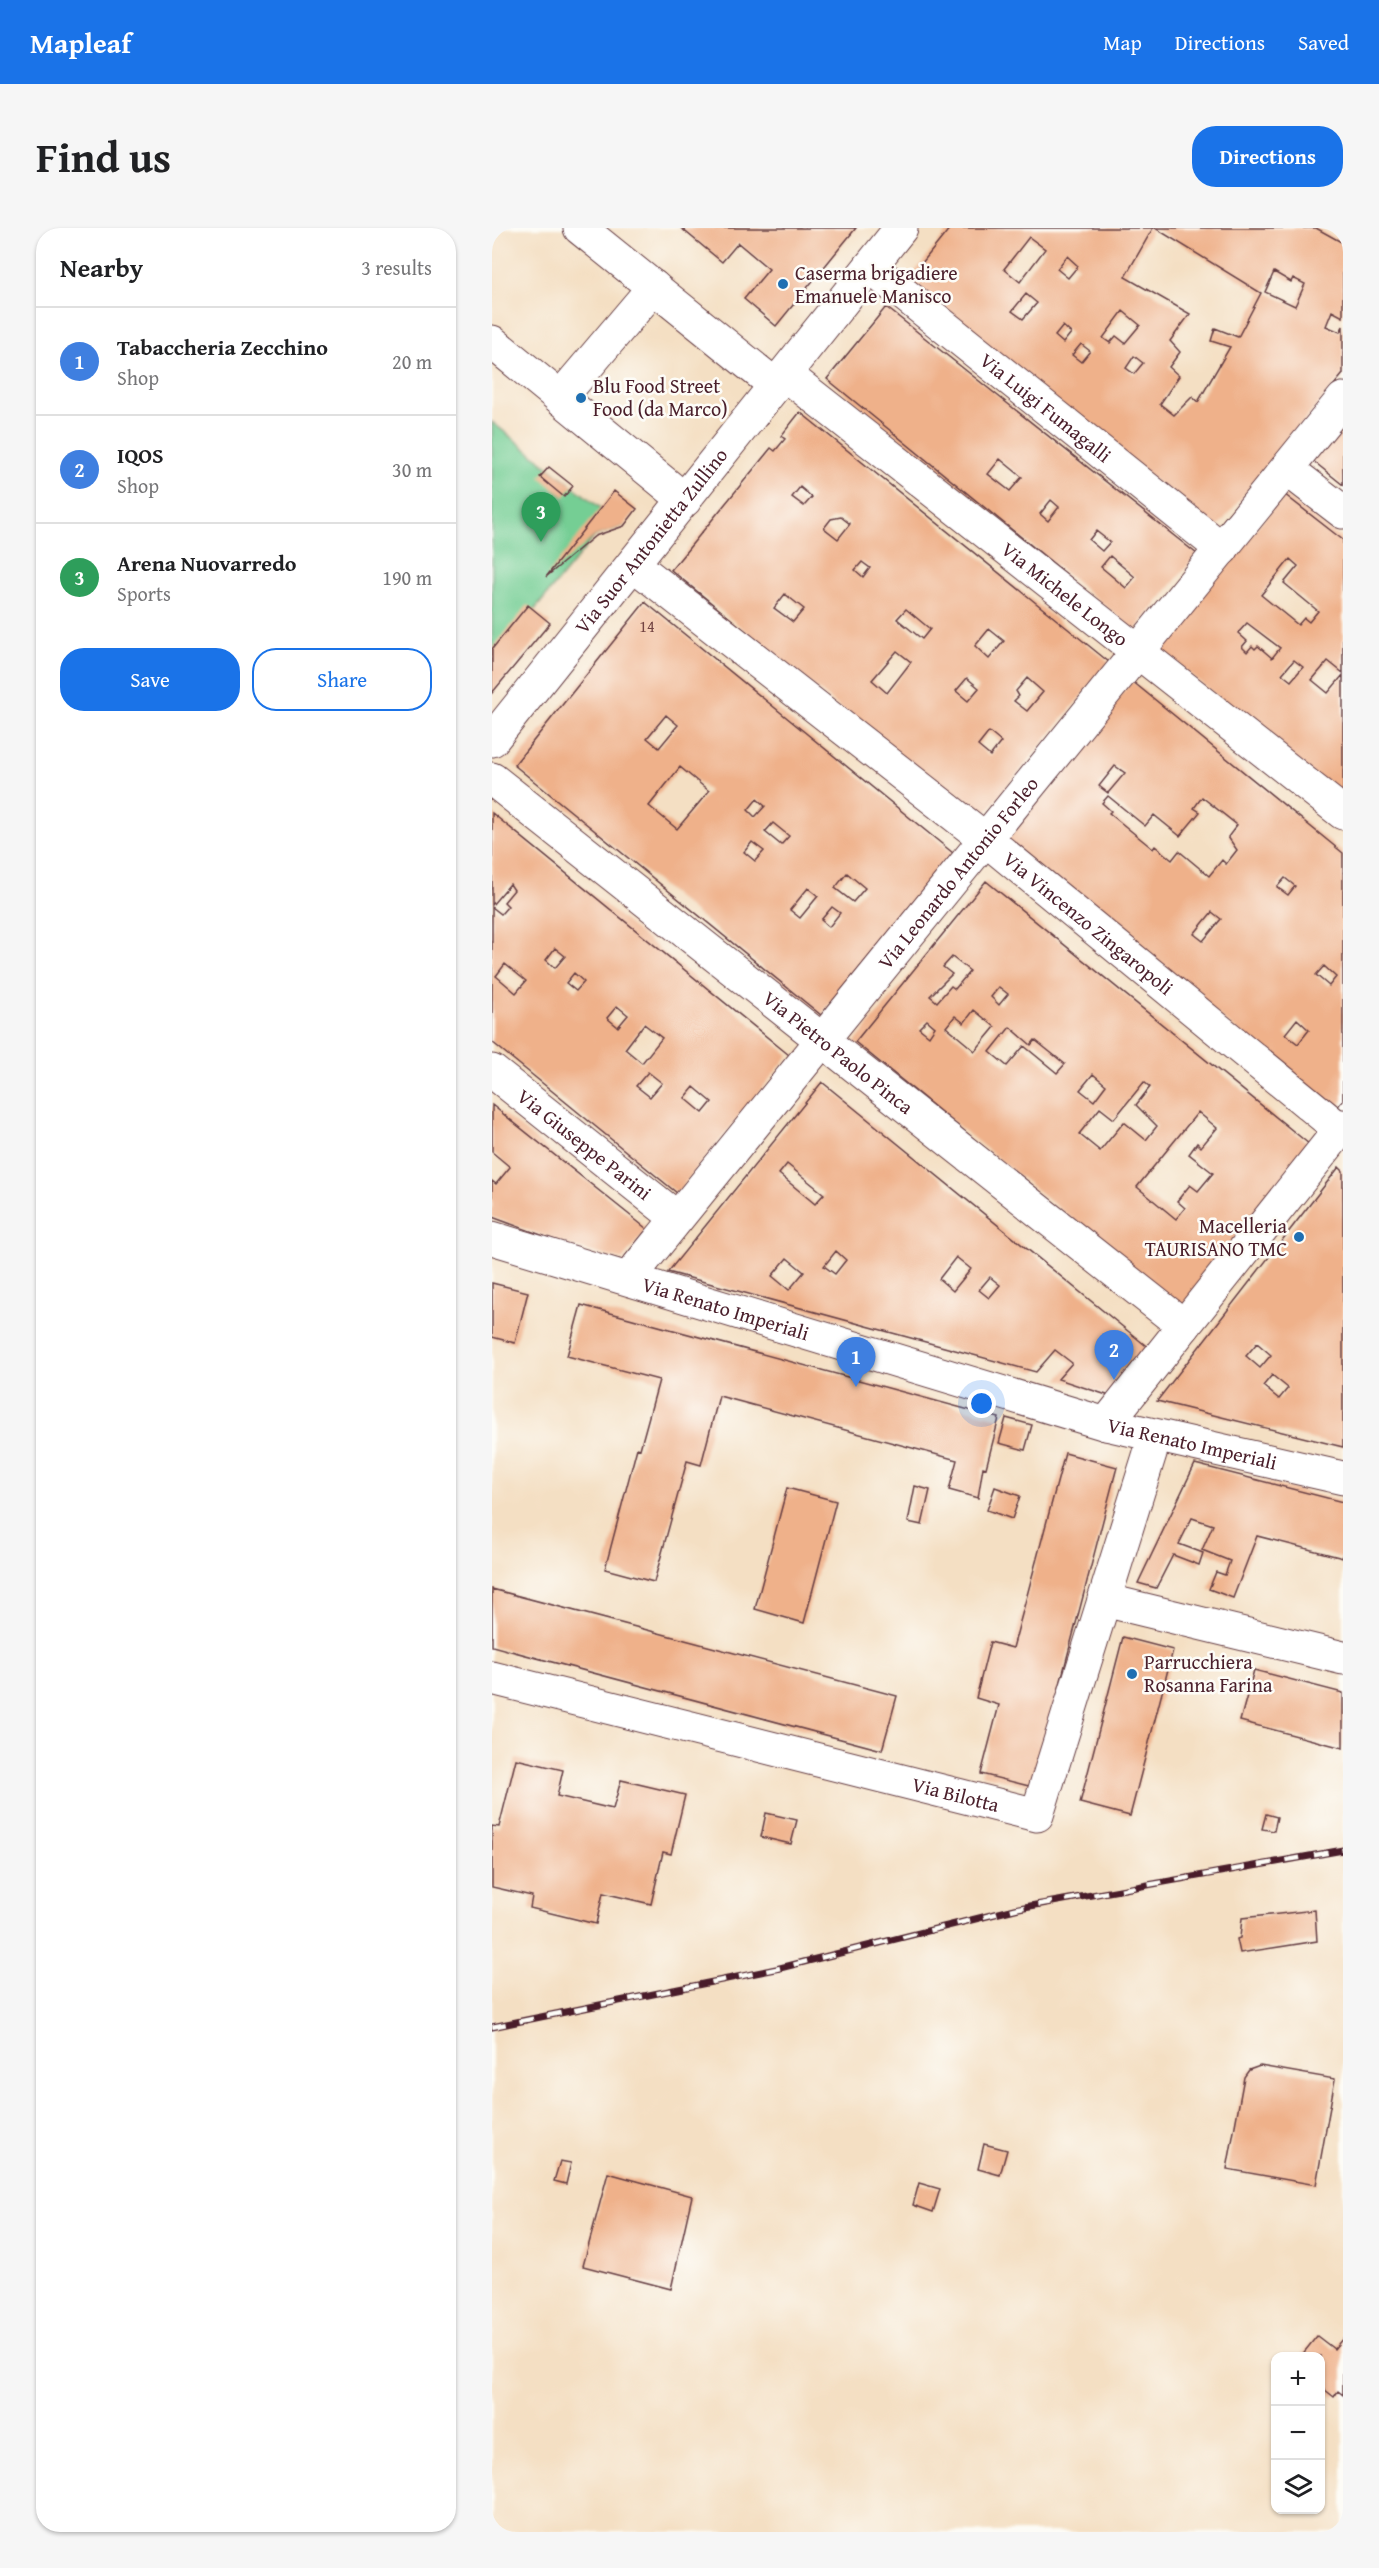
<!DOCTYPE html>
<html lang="en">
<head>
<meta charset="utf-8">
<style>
	body { margin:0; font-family:"Gentium Book Plus",serif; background:#f6f6f6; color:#202124 }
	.controls { position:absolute; right:18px; bottom:18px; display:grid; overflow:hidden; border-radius:12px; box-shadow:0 2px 4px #0004 }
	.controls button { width:54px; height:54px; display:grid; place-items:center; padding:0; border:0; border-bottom:2px solid #e0e0e0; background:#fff; color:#202124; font:30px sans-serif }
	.you { position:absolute; left:490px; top:1176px; width:21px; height:21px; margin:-15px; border:4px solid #fff; border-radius:50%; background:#1a73e8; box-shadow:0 0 0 9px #1a73e833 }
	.badge { display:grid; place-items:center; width:39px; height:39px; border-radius:50%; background:#1a73e8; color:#fff; font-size:20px; font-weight:700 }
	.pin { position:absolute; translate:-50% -50px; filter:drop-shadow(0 2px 3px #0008) }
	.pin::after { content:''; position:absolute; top:32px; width:21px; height:18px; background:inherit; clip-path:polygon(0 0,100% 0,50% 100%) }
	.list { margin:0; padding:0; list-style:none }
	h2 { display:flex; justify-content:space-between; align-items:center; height:78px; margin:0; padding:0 24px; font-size:26px }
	h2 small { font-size:20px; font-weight:400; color:#757577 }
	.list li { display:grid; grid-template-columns:39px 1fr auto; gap:18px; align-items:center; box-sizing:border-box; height:108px; padding:0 24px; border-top:2px solid #e0e0e0 }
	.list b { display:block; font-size:22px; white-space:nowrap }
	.list p { margin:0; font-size:20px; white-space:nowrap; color:#757577 }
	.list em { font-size:20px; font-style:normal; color:#757577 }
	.actions { display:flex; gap:12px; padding:18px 24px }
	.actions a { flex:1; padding:14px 0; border:2px solid #1a73e8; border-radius:24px; text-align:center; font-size:21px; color:#1a73e8 }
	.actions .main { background:#1a73e8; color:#fff }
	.icon { flex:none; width:33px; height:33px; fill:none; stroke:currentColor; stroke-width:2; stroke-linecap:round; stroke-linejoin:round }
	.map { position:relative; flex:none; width:851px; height:2304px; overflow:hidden; border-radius:24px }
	header { display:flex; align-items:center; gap:36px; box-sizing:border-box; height:84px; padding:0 30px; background:#1a73e8; color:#fff }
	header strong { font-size:28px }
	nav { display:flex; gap:33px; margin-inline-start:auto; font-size:21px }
	.intro { display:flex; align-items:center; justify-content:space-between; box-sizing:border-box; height:144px; padding:0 36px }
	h1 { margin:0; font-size:42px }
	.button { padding:15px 27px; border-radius:24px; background:#1a73e8; color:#fff; font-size:21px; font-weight:700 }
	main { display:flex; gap:36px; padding:0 36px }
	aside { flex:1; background:#fff; border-radius:24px; box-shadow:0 2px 4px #0004 }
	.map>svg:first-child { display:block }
</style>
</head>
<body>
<header>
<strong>Mapleaf</strong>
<nav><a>Map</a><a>Directions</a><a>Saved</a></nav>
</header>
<div class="intro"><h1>Find us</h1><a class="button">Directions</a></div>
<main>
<aside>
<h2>Nearby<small>3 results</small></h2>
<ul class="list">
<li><span class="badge" style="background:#3f7fe0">1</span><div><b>Tabaccheria Zecchino</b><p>Shop</p></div><em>20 m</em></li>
<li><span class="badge" style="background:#3f7fe0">2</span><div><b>IQOS</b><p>Shop</p></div><em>30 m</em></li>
<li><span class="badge" style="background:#2e9e5b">3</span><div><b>Arena Nuovarredo</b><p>Sports</p></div><em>190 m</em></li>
</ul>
<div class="actions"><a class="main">Save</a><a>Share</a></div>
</aside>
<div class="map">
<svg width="851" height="2304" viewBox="0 0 851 2304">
	<rect width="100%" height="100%" fill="#fdfcf7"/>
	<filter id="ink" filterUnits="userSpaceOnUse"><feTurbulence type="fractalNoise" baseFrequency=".0167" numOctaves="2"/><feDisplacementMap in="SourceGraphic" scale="12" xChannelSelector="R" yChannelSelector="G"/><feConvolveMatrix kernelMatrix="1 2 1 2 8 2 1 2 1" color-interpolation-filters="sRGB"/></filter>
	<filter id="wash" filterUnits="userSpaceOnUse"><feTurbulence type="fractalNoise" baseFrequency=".008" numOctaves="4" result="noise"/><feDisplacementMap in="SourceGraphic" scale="24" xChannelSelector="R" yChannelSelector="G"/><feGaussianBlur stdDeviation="1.35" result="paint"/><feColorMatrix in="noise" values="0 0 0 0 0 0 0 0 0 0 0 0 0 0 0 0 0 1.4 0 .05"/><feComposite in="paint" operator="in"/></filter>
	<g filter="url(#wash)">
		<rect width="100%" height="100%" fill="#f4dfc3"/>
		<path fill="#75ce94" stroke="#607660" stroke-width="1.5" d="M0 194 131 298 103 308 0 434Z"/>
		<g id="blocks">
			<path fill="#efb18a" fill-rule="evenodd" d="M189 0H364L284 98 252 71 277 41 246 15 230 34Z
				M458 0H661L633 49 698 86 678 113 688 124 677 139 687 148 668 176 682 187 700 169 706 174 738 119 719 113 723 100 746 109 769 65 663 0H824L851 15V89L840 83 834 98 848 104 851 98V146L724 301 414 55ZM537 9 553 21 528 54 512 41ZM575 28 586 38 576 50 565 41ZM782 44 799 54 801 50 813 56 803 78 773 64ZM534 66 545 75 531 91 520 83ZM631 83 648 97 633 115 624 108 618 115 611 110ZM571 98 579 105 571 115 563 108ZM589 116 598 123 589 134 580 127ZM642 128 651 135 642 146 634 140Z
				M394 79 705 326 643 402 335 151ZM508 231 530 249 518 263 496 246ZM559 272 567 279 556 293 548 286ZM604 303 618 314 610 323 597 312ZM618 328 643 349 634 360 609 339Z
				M308 184 617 434 487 593 179 342 279 220 283 223 293 211 289 208ZM308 259 320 269 312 278 300 269ZM349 289 358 296 346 311 332 300 339 291ZM370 334 378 340 371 349 363 342ZM293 366 312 381 301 394 282 380ZM414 381 438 401 430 411 405 391ZM497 401 512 413 497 431 483 418ZM405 423 419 434 395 465 380 452ZM475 450 487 460 476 473 464 463ZM535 450 551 464 535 483 522 473 527 468 524 463ZM497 504 509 514 498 528 486 518Z
				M851 194V257L820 232Z
				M57 239 81 258 72 269 48 249Z
				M122 263 145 281 132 298 103 308 54 349Z
				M792 266 851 312V445L836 433 820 452 836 465 851 447V571L667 421ZM798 331 806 338 792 355 826 383 817 394 812 390 806 397 769 367ZM755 395 788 420 780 430 766 418 763 421 760 418 755 424 750 419 755 413 746 405ZM802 432 811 439 799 453 790 446Z
				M153 374 461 625 329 787 22 537ZM174 487 186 497 167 520 155 510ZM188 539 217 563 185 601 157 578ZM265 571 273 578 263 589 256 582ZM281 595 297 608 289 617 273 604ZM260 614 272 623 263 633 252 624ZM355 645 373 660 361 674 343 660ZM316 660 326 668 308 690 298 682ZM340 679 348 685 337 699 329 692Z
				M36 377 58 395 0 465V421Z
				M640 453 851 625V872L843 882 511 612ZM623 538 633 545 616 565 607 558ZM616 568 653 598 662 587 688 608 708 584 702 580 710 569 745 597 736 609 745 622 734 636 730 632 717 648 687 623 680 632 663 618 661 621 617 585 619 583 610 575ZM793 650 803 658 796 667 785 659ZM720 684 729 691 711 713 702 706ZM832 738 844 749 837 758 824 747ZM805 791 817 802 806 816 793 806Z
				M0 585 297 827 185 965 0 814V679L9 686 16 678 12 674 22 662 18 656 0 677ZM63 720 73 728 63 740 54 732ZM13 736 34 753 24 765 4 748ZM82 745 92 754 84 763 74 755ZM125 778 136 787 126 799 115 790ZM152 796 170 810 150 835 133 821ZM156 844 170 855 158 869 144 858ZM202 859 220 874 211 885 193 870Z
				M494 653 817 916 690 1080 363 814ZM460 729 478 743 463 761 459 758 445 774 438 768 460 746 451 739ZM507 759 516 766 507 777 499 769ZM482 782 503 799 483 823 454 799 463 788 472 795ZM435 792 443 799 437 808 427 800ZM518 799 539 817 543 812 573 836 565 845 532 818 515 838 498 824ZM601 846 614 857 602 873 588 862ZM652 854 658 859 644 877 665 898 654 912 632 894 608 923 587 906 608 880 622 891ZM706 884 725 900 709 919 705 915 697 926 721 945 706 963 698 957 685 973 693 980 684 991 645 959Z
				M330 854 658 1121 621 1169 566 1151 580 1135 563 1122 544 1144 176 1044ZM295 936 332 966 323 976 287 946ZM344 1023 354 1032 343 1046 332 1038ZM464 1029 479 1041 461 1063 447 1051ZM295 1030 312 1044 297 1062 280 1048ZM498 1049 508 1057 497 1070 487 1062Z
				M0 877 155 1001 130 1032 82 1019 0 989V953L4 956 18 939 0 924Z
				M847 939 851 943V1219L665 1173ZM765 1115 779 1127 768 1140 754 1128ZM780 1147 796 1160 787 1171 771 1158Z
				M0 1055 36 1064 23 1115 0 1109Z
				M89 1077 507 1190 494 1240 491 1239 486 1270 457 1262 465 1232 227 1168 209 1237 195 1233 162 1354 113 1341 145 1220 148 1221 167 1152 75 1128Z
				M514 1190 540 1197 533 1222 507 1215Z
				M573 1225 625 1239 541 1559 489 1546 507 1477 484 1470 498 1414 521 1420Z
				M703 1236 851 1274V1330L765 1308 741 1370 717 1361 724 1344 733 1347 738 1333 710 1322 721 1297 700 1290 687 1316 711 1325 707 1337 681 1327 664 1360 646 1355Z
				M423 1258 438 1262 430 1297 416 1294Z
				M503 1259 528 1268 520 1291 495 1282Z
				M295 1260 344 1273 312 1395 263 1381Z
				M0 1361 405 1468 390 1522 0 1418Z
				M631 1409 681 1422 638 1588 588 1575Z
				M762 1442 851 1465V1520L748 1493Z
				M24 1531 71 1542 65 1568 121 1581 129 1552 193 1567 179 1626 171 1624 159 1676 111 1665 104 1696 38 1680 40 1668 0 1659V1598L7 1599Z
				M274 1585 305 1592 299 1616 269 1609Z
				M774 1586 785 1589 782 1603 770 1601Z
				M823 1682 825 1713 748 1725 745 1711 748 1710 750 1690Z
				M768 1838 843 1851 824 1957 735 1941 752 1849 757 1842Z
				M492 1916 515 1922 508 1947 486 1941Z
				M68 1933 79 1935 74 1956 62 1953Z
				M116 1945 200 1968 179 2061 91 2038Z
				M427 1955 448 1961 441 1984 421 1977Z
				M825 2108 842 2121 851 2110V2167L846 2163 842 2169 828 2158V2128H809Z"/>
		</g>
	</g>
	<g filter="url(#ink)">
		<use href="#blocks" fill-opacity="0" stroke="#643c42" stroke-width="1.5"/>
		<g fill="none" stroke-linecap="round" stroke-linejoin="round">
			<defs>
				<g id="street">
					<path d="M88 0 283 157"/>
					<path id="s1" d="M378 39 730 321"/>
					<path d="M0 114 193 272"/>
					<path id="s2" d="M293 146 851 585"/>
					<path d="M68 170 162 59"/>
					<path d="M795 241 851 284"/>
					<path id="s3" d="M141 336 492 610 851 904"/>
					<path id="s4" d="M0 551 692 1098"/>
					<path id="s5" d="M0 843 185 990"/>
					<path id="s6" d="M0 1010 614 1196 851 1250"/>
					<path id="s7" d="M137 1050 851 171"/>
					<path d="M614 1196 851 898"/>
					<path d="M612 1372 851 1430"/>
					<path id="s8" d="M0 1450 545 1587 663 1209"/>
				</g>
				<g id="secondary">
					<path id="s9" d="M0 512 409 0"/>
				</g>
			</defs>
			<use href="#street" stroke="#643c42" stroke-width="35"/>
			<use href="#secondary" stroke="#643c42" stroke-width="35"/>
			<use href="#street" stroke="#fff" stroke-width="33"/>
			<use href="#secondary" stroke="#fff" stroke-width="33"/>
			<defs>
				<path id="rail" d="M0 1799 284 1741 527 1680 851 1622"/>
			</defs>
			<use href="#rail" stroke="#4a1f2b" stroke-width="7"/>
			<use href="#rail" stroke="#fdfcf7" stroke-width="4.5" stroke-dasharray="14" stroke-linecap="butt"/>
		</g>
	</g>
	<g fill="#1f6fb2" stroke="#fdfcf7" stroke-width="2">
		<circle cx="291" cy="56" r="6"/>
		<circle cx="89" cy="170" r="6"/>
		<circle cx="807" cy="1009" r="6"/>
		<circle cx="640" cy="1446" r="6"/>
	</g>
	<g text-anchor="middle" stroke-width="5" stroke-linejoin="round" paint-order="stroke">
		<g font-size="16" fill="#734443">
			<text x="155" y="404">14</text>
		</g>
		<g font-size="20" fill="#4a1f2b" stroke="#fdfcf7" text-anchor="start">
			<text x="303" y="52">Caserma brigadiere<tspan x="303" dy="23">Emanuele Manisco</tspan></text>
			<text x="101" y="165">Blu Food Street<tspan x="101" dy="23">Food (da Marco)</tspan></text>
			<text x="795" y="1005" text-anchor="end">Macelleria<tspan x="795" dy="23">TAURISANO TMC</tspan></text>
			<text x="652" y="1441">Parrucchiera<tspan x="652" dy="23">Rosanna Farina</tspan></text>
		</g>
		<g font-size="20" fill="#4a1f2b" stroke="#fdfcf7">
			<text dy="7" stroke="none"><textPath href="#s1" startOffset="225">Via Luigi Fumagalli</textPath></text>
			<text dy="7" stroke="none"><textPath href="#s9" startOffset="255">Via Suor Antonietta Zullino</textPath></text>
			<text dy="7" stroke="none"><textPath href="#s2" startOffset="356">Via Michele Longo</textPath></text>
			<text dy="7" stroke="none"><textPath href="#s7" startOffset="522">Via Leonardo Antonio Forleo</textPath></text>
			<text dy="7" stroke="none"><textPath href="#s3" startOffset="580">Via Vincenzo Zingaropoli</textPath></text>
			<text dy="7" stroke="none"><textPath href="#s4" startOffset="441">Via Pietro Paolo Pinca</textPath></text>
			<text dy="7" stroke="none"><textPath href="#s5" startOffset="118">Via Giuseppe Parini</textPath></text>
			<text dy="7" stroke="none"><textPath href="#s6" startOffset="244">Via Renato Imperiali</textPath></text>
			<text dy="7" stroke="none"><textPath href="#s6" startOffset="730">Via Renato Imperiali</textPath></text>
			<text dy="7" stroke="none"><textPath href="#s8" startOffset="478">Via Bilotta</textPath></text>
		</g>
	</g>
</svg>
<div class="controls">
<button>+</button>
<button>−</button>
<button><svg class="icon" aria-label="layers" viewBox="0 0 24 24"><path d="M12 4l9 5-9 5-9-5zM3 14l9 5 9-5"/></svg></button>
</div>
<div class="you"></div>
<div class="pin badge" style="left:364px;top:1159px;background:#3f7fe0">1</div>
<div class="pin badge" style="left:622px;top:1152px;background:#3f7fe0">2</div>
<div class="pin badge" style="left:49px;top:314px;background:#2e9e5b">3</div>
</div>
</main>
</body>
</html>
